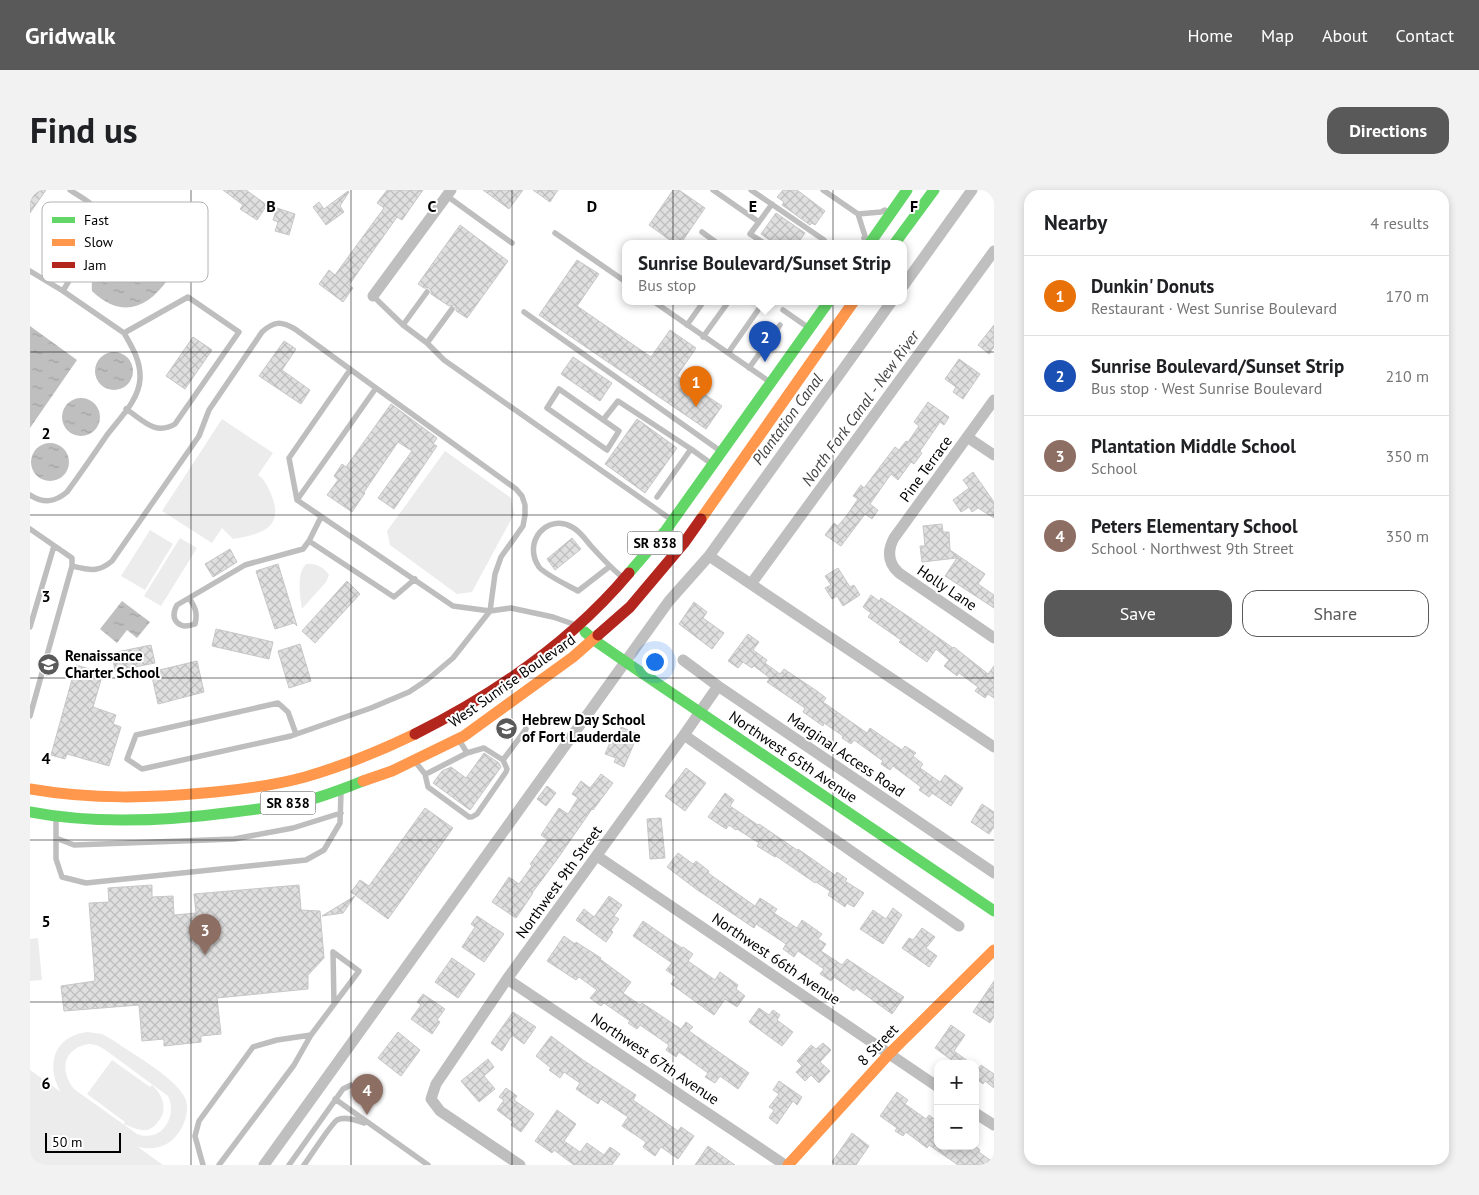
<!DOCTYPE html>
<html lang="en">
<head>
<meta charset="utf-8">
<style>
	body { margin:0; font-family:"PT Sans",sans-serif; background:#f2f2f2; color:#202124 }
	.controls { position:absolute; right:15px; bottom:15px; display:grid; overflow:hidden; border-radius:10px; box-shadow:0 2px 8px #0003 }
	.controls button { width:45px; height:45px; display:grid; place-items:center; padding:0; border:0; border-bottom:1px solid #e0e0e0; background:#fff; color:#202124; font:25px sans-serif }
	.scale { position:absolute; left:15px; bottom:12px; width:76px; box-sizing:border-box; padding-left:5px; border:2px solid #000; border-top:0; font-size:14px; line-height:18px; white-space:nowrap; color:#000; -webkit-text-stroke:4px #fff; paint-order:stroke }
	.you { position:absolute; left:624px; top:471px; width:18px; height:18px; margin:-12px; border:4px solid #fff; border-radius:50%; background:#1a73e8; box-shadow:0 0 0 8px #1a73e833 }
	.badge { display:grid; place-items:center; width:32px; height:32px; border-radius:50%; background:#595959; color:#fff; font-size:16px; font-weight:700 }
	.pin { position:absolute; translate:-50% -41px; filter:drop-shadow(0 1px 2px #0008) }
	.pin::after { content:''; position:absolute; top:26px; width:18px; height:15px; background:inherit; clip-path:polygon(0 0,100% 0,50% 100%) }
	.popup { position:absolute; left:592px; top:50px; width:285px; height:65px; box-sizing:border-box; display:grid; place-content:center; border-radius:10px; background:#fff; filter:drop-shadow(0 1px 4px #0005); font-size:16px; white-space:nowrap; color:#757577 }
	.popup b { font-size:19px; color:#202124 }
	.popup::after { content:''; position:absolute; left:50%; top:100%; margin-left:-10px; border:10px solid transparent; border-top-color:#fff }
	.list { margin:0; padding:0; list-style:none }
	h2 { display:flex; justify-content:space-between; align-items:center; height:65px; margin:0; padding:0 20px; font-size:21px }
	h2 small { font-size:16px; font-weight:400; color:#757577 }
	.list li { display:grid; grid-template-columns:32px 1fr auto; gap:15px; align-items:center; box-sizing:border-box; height:80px; padding:0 20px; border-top:1px solid #e0e0e0 }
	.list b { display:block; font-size:19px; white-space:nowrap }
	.list p { margin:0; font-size:16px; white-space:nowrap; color:#757577 }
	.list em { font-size:16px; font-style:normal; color:#757577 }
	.actions { display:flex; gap:10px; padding:15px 20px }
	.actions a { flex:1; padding:11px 0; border:1px solid #595959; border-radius:15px; text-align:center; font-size:18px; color:#595959 }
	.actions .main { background:#595959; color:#fff }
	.map { position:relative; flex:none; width:964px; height:975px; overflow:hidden; border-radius:15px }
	header { display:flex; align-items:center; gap:30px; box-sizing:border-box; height:70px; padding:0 25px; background:#595959; color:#fff }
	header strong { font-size:24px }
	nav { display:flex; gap:28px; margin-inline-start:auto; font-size:18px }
	.intro { display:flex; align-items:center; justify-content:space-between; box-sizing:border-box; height:120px; padding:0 30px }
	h1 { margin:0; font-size:35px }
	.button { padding:12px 22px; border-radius:15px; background:#595959; color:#fff; font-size:18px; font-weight:700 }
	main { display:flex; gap:30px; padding:0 30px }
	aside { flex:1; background:#fff; border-radius:15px; box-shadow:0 2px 8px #0003 }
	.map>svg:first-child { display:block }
</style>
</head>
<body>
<header>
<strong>Gridwalk</strong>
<nav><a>Home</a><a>Map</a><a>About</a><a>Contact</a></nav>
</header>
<div class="intro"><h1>Find us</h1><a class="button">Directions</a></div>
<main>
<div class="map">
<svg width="964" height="975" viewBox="0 0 964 975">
	<defs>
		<pattern id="water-ripples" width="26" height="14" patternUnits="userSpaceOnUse" patternTransform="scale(1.25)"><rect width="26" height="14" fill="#bfbfbf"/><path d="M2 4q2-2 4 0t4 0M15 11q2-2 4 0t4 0" fill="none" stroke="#a2a2a2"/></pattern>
		<pattern id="building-cross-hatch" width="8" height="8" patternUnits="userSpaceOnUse" patternTransform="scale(1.25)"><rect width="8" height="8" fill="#dfdfdf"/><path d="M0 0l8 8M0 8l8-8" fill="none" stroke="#bebebe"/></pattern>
	</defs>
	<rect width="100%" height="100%" fill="#fff"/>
	<path fill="#ececec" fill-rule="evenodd" d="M192 229 243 263 228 285C235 289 238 297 241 304 255 338 232 344 203 349L192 338 182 353 132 321Z
		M415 261 481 308 484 324 442 402 427 404 360 355 357 341Z
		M120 340 143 354 115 400 91 386Z
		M150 348 167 358 131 416 114 406Z
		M276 374C286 373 293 377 299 385L296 392 272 419C270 406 266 384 276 374Z
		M8 748 12 790 0 791V749Z
		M57 842 72 844 81 849C100 862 144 887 154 906 161 918 155 936 146 946 136 958 122 960 108 957L133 975H0V880L31 902C15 876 24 846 57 842ZM59 854 66 855 74 859 138 906C148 927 131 953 107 944L44 899C29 880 33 858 59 854Z
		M82 870 120 897 122 895C133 905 139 920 127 933 125 936 121 939 117 940 109 941 101 937 94 934L95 932 57 904Z"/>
	<path fill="url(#water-ripples)" d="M84 48 98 53 137 81 138 89C117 120 90 128 62 101 60 80 71 63 84 48Z
		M0 136 47 170 0 238Z
		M65 181a19 19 0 1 1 38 0a19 19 0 1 1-38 0Z
		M32 227a19 19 0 1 1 38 0a19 19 0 1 1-38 0Z
		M1 272a19 19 0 1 1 38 0a19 19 0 1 1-38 0Z
		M92 411 120 432 107 448 97 440 87 453 70 439Z"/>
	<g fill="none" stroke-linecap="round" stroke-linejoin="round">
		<path stroke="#bfbfbf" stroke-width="11" d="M874 95 942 0
			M679 366 964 557
			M721 394 964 61
			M234 975 639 411 679 366 862 111"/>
	</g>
	<path fill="url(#building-cross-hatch)" stroke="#c7c7c7" d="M0 0H16L0 23Z
		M193 0H216L237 15 227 30 210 19 213 15Z
		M357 0H393L372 30 367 27 319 95 323 98 313 112 289 94 299 80 305 85 329 52 354 18 347 13Z
		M453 0H493L479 19Z
		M503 0H528L520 12Z
		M643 0H649L675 18 651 53H644L619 35Z
		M753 0H767L795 21 785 35 782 33 780 35 752 15 754 12 747 7Z
		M318 1 319 2 310 16 314 22 296 35 283 17 289 12 294 19Z
		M247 18 265 24 259 45 245 41 248 32 243 30Z
		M746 23 775 43 768 53H744L731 44Z
		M430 35 478 71 437 128 426 121V118L424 115 419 116 401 104V101L399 98H394L388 94Z
		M547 70 569 84 547 116 621 167 640 140 666 158 647 186 692 216 676 239 509 125Z
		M964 135V157L959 164 948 155Z
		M163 147 182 160 155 199 136 186Z
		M254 151 266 159 252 180 280 200 271 214 229 186Z
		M543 167 582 193 570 211 531 184Z
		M929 169 950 184 933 209 923 202 926 197 915 189Z
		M898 212 919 227 914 235 910 232 890 261 892 263 884 274 881 272 868 290 861 284 840 314 848 320 842 329 835 324 811 356 795 345 804 333 808 336 817 325 828 309 823 306 831 295 834 298 865 257 869 260 876 251 878 252 889 236 884 232Z
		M361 214 407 248 403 254 407 256 364 319 348 308 382 261 368 252 334 302 335 303 322 322 297 305 308 290 304 286 312 274 316 277Z
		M607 229 647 258 615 303 575 274Z
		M943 282 964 312V328L948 318 942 322 939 317 931 322 923 310 939 298 933 290Z
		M912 334 913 342H919L920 360 955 384 948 394 964 405V418L915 386 927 368 892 372 890 356H895L893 336Z
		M542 348 551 359 525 380 517 369Z
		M200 359 207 372 183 387 175 374Z
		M248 374 267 436 264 433 245 439 226 381Z
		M808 378 820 397 824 395 830 405 813 416 807 406 802 409 795 398 801 395 795 386Z
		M317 391 330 404 285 453 272 441Z
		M841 405 849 411 851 408 882 429 923 458 924 457 958 484 964 476V508L958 504 955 508 945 501 948 497 929 483 927 486 914 476 919 470 906 459 897 472 869 452 871 450 838 427 841 423 833 417Z
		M664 412 677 422 673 428 694 443 682 459 649 434Z
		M186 439 243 452 239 469 182 456Z
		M718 444 729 452 723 460 737 470 735 473 750 484 754 479 787 501 796 508 793 512 837 543 840 538 872 560 875 556 886 563 883 566 893 574 890 578 910 592 915 585 933 598 921 616 902 603 899 607 889 600 891 597 863 576 860 580 851 574 853 571 824 550 821 554 812 548 813 546 794 533 793 536 773 522 775 518 737 492 740 488 724 476 722 478 713 472 708 478 698 471Z
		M270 454 281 491 259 498 248 461Z
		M121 455 125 473 85 481 82 463Z
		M167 471 174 502 128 514 121 482Z
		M46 475 73 483 63 517 86 525 83 534 91 537 79 576 37 564 35 569 21 565Z
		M591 537 608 544 594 577 584 572 586 568 575 564 582 548 586 550Z
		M454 563 469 573 471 577 440 620 403 593 412 581 421 577 436 588Z
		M656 578 676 593 655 621 635 606Z
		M571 584 583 593 563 620 562 619 528 668 502 703H503L486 728 462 712 479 687 489 694 502 676 500 674 518 650 511 645 529 618 538 624 548 608 542 604 551 591 560 598Z
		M517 596 526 603 516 616 507 609Z
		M695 603 704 610 700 616 728 635 729 634 767 660 768 659 805 685 807 682 817 689 815 691 834 703 824 717 817 713 815 717 798 705 800 701 786 692 785 693 746 666 745 667 727 656 729 653 707 639 706 640 699 635 696 639 678 627Z
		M952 614 964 622V637L959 644 941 632Z
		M395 618 423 638 358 729 321 702 330 690 339 696Z
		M631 628 635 668 620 669 617 629Z
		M648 663 663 674 666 671 679 681 678 683 725 716 730 708 747 719 744 723 767 738 772 730 792 744 788 749 796 754 791 761 812 775 817 769 874 807 862 824 826 798 824 801 804 787 801 791 790 784 794 779 768 761 764 767 753 759 756 754 726 734 724 738 666 699 637 677Z
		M122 695V707L143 706 144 725 166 723 164 704 269 695 271 720 290 721 294 768 278 785V799L187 808 191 844 171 846V852L134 856V849L112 851 109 815 34 821 31 796 65 791 59 713 79 712 78 698Z
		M325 706 313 723 292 726Z
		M579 706 592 715 584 726 589 729 581 740 583 742 576 752 546 730 554 719 564 727Z
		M863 718 872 725 853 754 830 739 843 720 856 729Z
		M447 726 474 744 454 772 432 757 445 737 441 734Z
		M613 731 652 758 653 757 663 764 658 771 685 790 690 782 708 795 706 799 715 806 707 817 695 809 684 825 641 794 646 787 636 780 642 773 603 746Z
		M892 738 905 747 896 758 907 766 899 777 872 758 879 748 883 750Z
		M534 746 545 754 546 752 571 768 570 769 601 792 593 803 610 815 612 813 651 839 656 832 663 837 659 841 719 883 708 899 690 886 685 893 675 887 678 883 649 862 646 867 636 860 639 855 610 835 607 839 598 833 600 831 574 813 571 816 560 808 567 800 549 787 546 790 517 771Z
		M422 768 445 784 428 808 405 792Z
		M964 791V827L960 833 943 822Z
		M393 804 415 819 407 830 410 832 402 844 381 829 391 815 387 812Z
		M729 818 739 825 743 820 750 825 747 830 763 842 752 856 719 832Z
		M483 822 506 837 494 854 482 845 472 861 461 853Z
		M921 835 935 845 924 861 942 874H927L905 858Z
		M368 842 390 860 371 886 348 868Z
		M521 846 553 870 606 905 603 910 648 941 651 937 664 946 648 969 631 957 625 966 613 957 616 952 592 936 598 927 571 909 568 914 546 899 550 893 534 882 530 888 519 880 521 878 506 866Z
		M793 853 801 860 790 872 800 881 789 893 781 885 775 891 766 882 772 876 767 871 781 855 786 859Z
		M458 869 464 877 454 886 465 899 449 912 431 891Z
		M951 875 964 884V898L955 891 953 894 945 888V876L949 878Z
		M749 891 772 907 767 915 763 911 747 934 739 928 744 920 739 917 749 904 743 900Z
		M476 898 487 906 484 910 504 924 491 942 481 935 483 932 467 920 474 910 469 907Z
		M867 902 878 910 875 914 896 929 899 925 908 932V956H945L950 960 949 962 964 973V975H928L899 955 897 958 876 942 873 946 865 941 867 938 850 926Z
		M527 920 546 934 534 951 550 962 557 953 574 965 580 957 590 964 582 975H544L524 960 522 963 505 951Z
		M822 943 839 956 826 975H806L802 972Z
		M678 956 705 975H665Z"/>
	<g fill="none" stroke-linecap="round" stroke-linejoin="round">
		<path stroke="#bebebe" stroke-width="5.5" d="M683 0 729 32 742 14
			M721 0 794 50
			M793 0 828 24 851 22 855 20
			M417 6 482 53
			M828 24 835 46 834 48
			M729 32 720 44 734 53
			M672 42 687 53
			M525 43 596 92
			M0 81 33 101 94 143
			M33 101 69 39C70 14 59 13 40 0
			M397 102 373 135 397 153 422 119
			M343 106 373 135
			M623 111 737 190
			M753 120 776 136
			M494 122 689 260
			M657 135 674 111
			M673 147 699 111
			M397 153 414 170 639 328
			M698 163 728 120
			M719 178 750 135
			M320 180 259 268 267 310 423 416 460 421 481 418 523 427 543 434
			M529 199 589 241 577 260 517 218Z
			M573 230 588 211 661 259
			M0 305C14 314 25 312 37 302 51 283 64 264 77 245 89 229 109 210 110 189 111 171 102 157 94 143L158 107 209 142 145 234C125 246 113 230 96 219
			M627 307 661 259 679 272
			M291 327 279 351 364 407 385 389
			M0 339 42 368V376L0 526
			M42 376C59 380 68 383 82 371L169 246 179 220 232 142C244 131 251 131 265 139L346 198 267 310
			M579 377 548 401C539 396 514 384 509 377 492 352 517 323 542 337 550 341 555 349 561 356 571 367 580 377 591 386
			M159 408C165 417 168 423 165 434 149 440 139 430 147 415L215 375 273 359 279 351
			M0 437 24 356
			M266 544 258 522 248 513 106 545 97 569 112 579 261 546 341 518 379 502 397 490 423 468 460 421 465 384 471 367 493 336 495 325V315L492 306 486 299 346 198
			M437 563 454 558 473 570 496 539
			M387 574 395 584 398 583 437 563 431 553
			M395 584 398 597 439 627H442L447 624 476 582 477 579 473 570
			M26 631V669L32 687 56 693 276 670 294 660 310 633 311 603
			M26 648 44 655 204 649 263 638 311 623
			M303 762 304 814
			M305 909 398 975
			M173 975 165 946 169 931 223 857 247 850 281 845
			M189 975 264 875 281 845 329 781 303 762
			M259 975 313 899 321 895
			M274 975C280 967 301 934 307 930 315 926 326 930 334 933"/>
		<path stroke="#bebebe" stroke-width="11" d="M343 106 421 0
			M964 210 864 348C857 361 858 373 869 383L964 448
			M937 247 964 265
			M653 470 688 496 964 683
			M654 545 929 736
			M567 666 908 897
			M477 789 755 975
			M945 923 964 935
			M490 975 410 921 401 909 406 894 477 789 654 545 688 496"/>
		<path stroke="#63d668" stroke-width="11" d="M840 53 877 0
			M865 53 904 0
			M599 383 636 340 799 111
			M555 442 564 450 606 479 964 721
			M0 622C67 635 137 631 204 622 231 619 260 615 286 608 302 603 318 597 333 591"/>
		<path stroke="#ff974d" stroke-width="11" d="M671 329 824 111
			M333 591 362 581 434 546 543 467 568 445
			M0 599C63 610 122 608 185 602 216 599 246 595 275 587 313 576 350 561 385 544
			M758 975 859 864 964 760"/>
		<path stroke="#b3261e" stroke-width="11" d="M568 445 600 417 654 353 671 329
			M385 544C465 504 541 452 599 383"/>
	</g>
	<path fill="none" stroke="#000" stroke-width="1" stroke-opacity="0.55" d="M161 0V975M321 0V975M482 0V975M643 0V975M803 0V975M0 162H964M0 325H964M0 488H964M0 650H964M0 812H964"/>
	<defs>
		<symbol id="school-disc" viewBox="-11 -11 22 22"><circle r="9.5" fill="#595959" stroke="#fff"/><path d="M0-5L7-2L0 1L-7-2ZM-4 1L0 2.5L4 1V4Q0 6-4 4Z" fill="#fff"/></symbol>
	</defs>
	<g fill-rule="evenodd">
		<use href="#school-disc" x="6" y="462" width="25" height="25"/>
		<use href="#school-disc" x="464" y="526" width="25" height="25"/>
	</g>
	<g text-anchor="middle" stroke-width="4" stroke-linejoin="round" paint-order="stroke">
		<g fill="#fff" stroke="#4c4c4c" stroke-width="1">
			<rect x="597.5" y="341.5" width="55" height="23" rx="4"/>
			<rect x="230.5" y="601.5" width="55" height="23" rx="4"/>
		</g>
		<g font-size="14" font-weight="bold" fill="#000">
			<text x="625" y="358">SR 838</text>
			<text x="258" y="618">SR 838</text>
		</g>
		<g font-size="15" fill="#000" stroke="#fff">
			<text transform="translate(896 279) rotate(-54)" y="5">Pine Terrace</text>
			<text transform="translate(917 398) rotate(34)" y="5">Holly Lane</text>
			<text transform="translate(482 491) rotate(-35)" y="5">West Sunrise Boulevard</text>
			<text transform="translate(816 565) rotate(34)" y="5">Marginal Access Road</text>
			<text transform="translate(763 567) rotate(34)" y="5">Northwest 65th Avenue</text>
			<text transform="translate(529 692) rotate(-54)" y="5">Northwest 9th Street</text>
			<text transform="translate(746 769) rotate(34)" y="5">Northwest 66th Avenue</text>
			<text transform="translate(848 855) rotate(-46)" y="5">8 Street</text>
			<text transform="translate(625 869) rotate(34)" y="5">Northwest 67th Avenue</text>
		</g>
		<g font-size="15" font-weight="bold" fill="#000" stroke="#fff" text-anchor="start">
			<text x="35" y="471">Renaissance<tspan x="35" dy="17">Charter School</tspan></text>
			<text x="492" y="535">Hebrew Day School<tspan x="492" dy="17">of Fort Lauderdale</tspan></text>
		</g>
		<g font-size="16" font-style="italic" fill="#444" stroke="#fff">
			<text transform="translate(830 218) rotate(-54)" y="6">North Fork Canal - New River</text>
			<text transform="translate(757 229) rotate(-54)" y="6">Plantation Canal</text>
		</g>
	</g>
	<rect x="12" y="12" width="166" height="80" rx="8" fill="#fff" stroke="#b2b2b2" stroke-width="1"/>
	<rect x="22" y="27" width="23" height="6" fill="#63d668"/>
	<rect x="22" y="49" width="23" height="7" fill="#ff974d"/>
	<rect x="22" y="72" width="23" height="6" fill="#b3261e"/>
	<g font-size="14" fill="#000">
		<text x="54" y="35">Fast</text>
		<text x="54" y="57">Slow</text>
		<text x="54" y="80">Jam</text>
	</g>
	<g font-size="16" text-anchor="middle" font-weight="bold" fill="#000" stroke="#fff" stroke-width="4" stroke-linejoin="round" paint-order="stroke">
		<text x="241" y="22">B</text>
		<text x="402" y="22">C</text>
		<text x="562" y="22">D</text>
		<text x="723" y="22">E</text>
		<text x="884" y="22">F</text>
		<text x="16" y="249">2</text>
		<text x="16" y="412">3</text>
		<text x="16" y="574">4</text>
		<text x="16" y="737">5</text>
		<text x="16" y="899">6</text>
	</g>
</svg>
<div class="controls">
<button>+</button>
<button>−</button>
</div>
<div class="scale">50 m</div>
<div class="you"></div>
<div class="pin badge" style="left:666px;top:217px;background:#e8710a">1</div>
<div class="pin badge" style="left:735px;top:172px;background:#1a4fb4">2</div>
<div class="popup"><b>Sunrise Boulevard/Sunset Strip</b>Bus stop</div>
<div class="pin badge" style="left:175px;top:765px;background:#8d6e63">3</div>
<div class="pin badge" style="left:337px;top:925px;background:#8d6e63">4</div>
</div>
<aside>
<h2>Nearby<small>4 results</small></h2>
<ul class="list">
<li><span class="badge" style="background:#e8710a">1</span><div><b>Dunkin' Donuts</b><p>Restaurant · West Sunrise Boulevard</p></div><em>170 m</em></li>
<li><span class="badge" style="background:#1a4fb4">2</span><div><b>Sunrise Boulevard/Sunset Strip</b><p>Bus stop · West Sunrise Boulevard</p></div><em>210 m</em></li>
<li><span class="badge" style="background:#8d6e63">3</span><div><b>Plantation Middle School</b><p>School</p></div><em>350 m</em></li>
<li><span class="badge" style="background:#8d6e63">4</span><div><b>Peters Elementary School</b><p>School · Northwest 9th Street</p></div><em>350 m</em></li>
</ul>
<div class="actions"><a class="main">Save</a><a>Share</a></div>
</aside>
</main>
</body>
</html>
